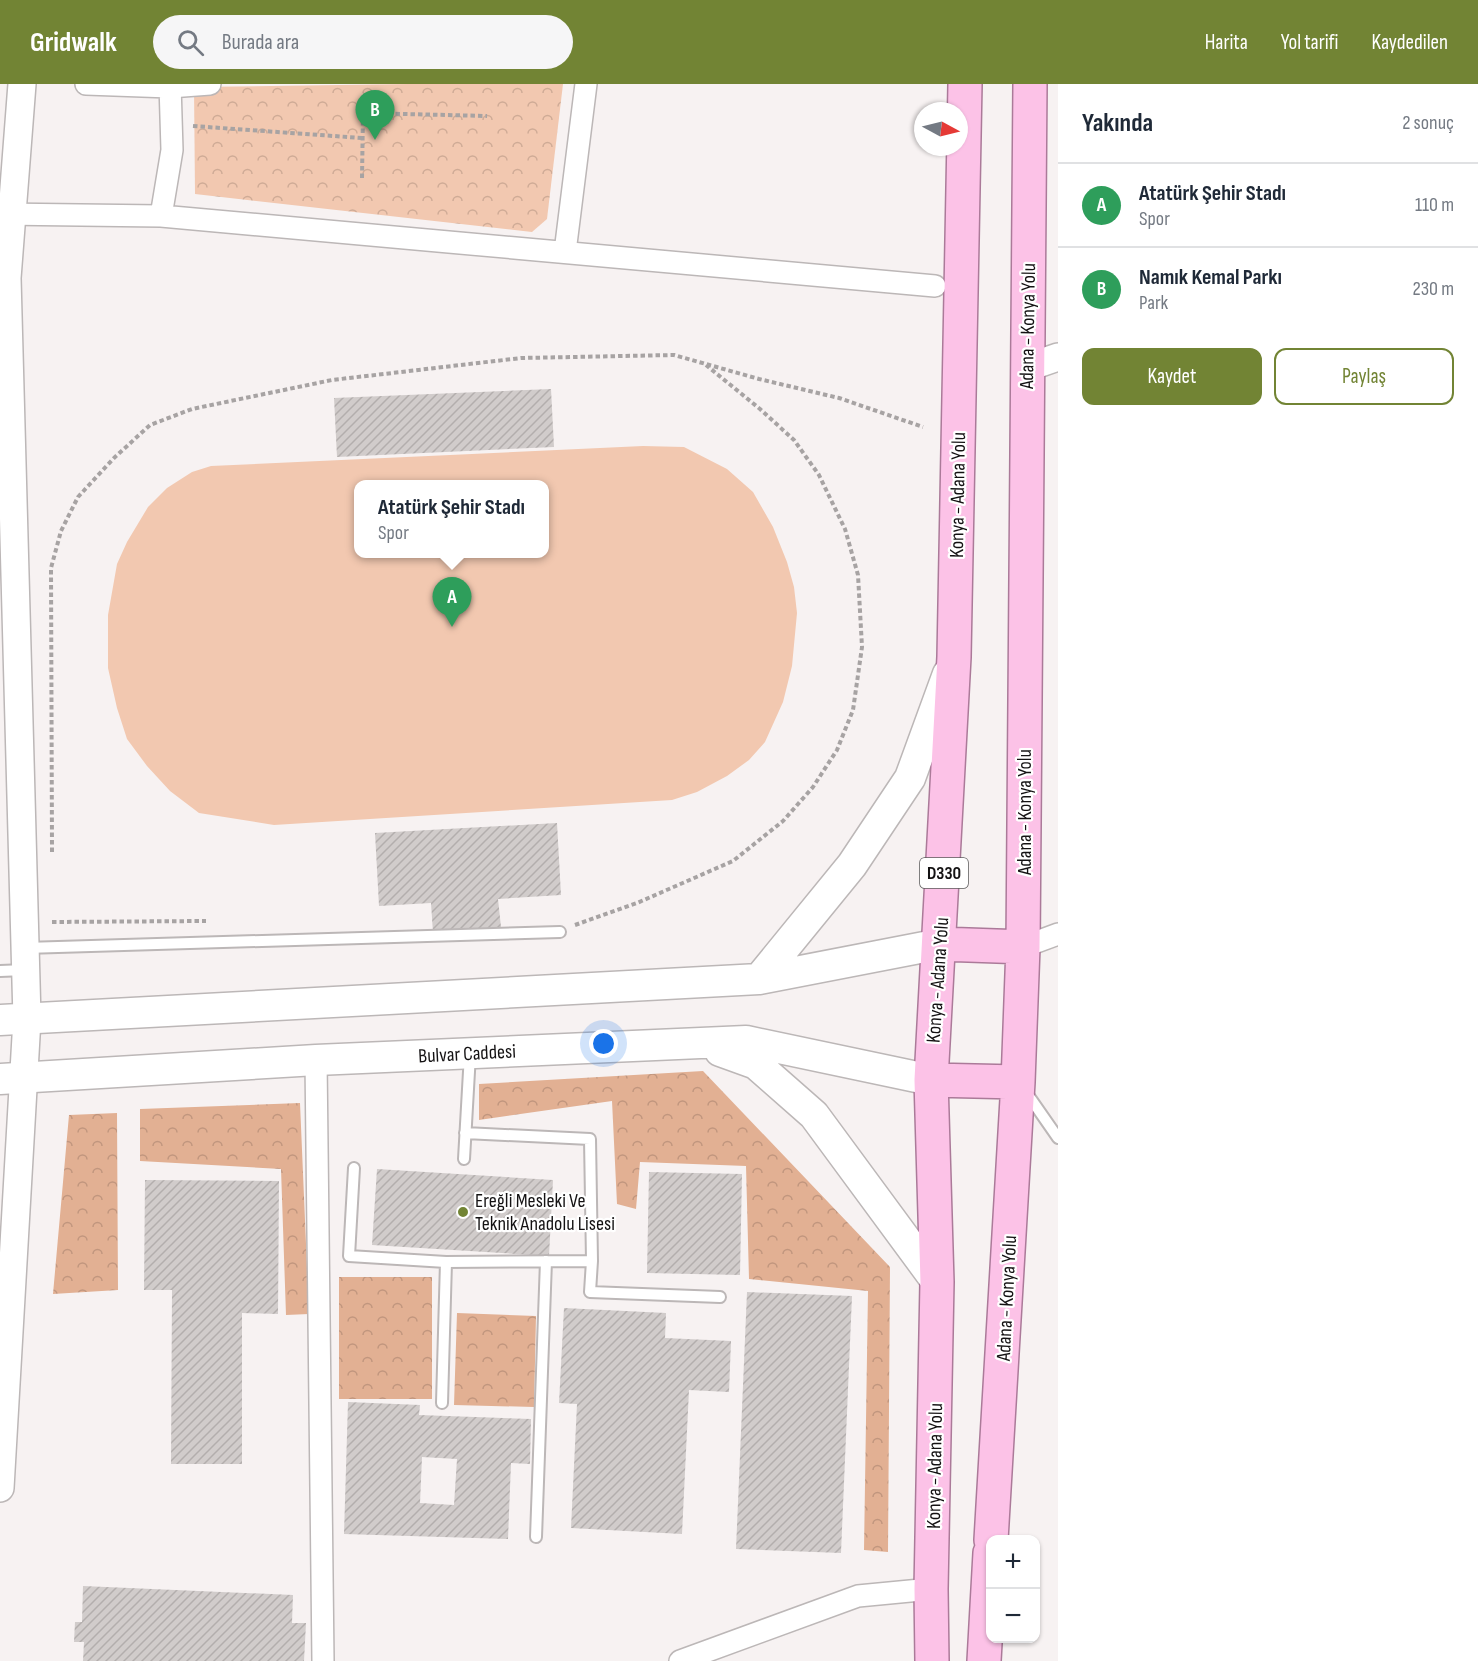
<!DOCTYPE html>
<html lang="tr">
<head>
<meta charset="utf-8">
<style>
	body { margin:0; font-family:"Sofia Sans Condensed",sans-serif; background:#f6f6f7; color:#1f2937 }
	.controls { position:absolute; right:18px; bottom:18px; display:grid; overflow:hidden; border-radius:12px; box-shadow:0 2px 4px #0004 }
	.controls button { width:54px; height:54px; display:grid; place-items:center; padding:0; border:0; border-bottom:2px solid #e0e1e3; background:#fff; color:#1f2937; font:30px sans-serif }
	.compass { position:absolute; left:914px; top:18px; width:54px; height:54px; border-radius:50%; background:#fff; box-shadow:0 2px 4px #0004; rotate:97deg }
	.you { position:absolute; left:604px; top:960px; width:21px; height:21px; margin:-15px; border:4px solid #fff; border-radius:50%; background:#1a73e8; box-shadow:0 0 0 9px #1a73e833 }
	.badge { display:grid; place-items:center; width:39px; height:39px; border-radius:50%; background:#728434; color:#fff; font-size:20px; font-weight:700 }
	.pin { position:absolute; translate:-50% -50px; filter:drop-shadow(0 2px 3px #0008) }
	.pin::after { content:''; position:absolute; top:32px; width:21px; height:18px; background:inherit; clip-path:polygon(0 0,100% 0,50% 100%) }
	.popup { position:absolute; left:354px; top:396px; width:195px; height:78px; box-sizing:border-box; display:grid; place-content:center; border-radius:12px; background:#fff; filter:drop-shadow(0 2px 4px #0005); font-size:20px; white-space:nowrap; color:#747a83 }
	.popup b { font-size:22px; color:#1f2937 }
	.popup::after { content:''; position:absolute; left:50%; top:100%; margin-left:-12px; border:12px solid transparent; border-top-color:#fff }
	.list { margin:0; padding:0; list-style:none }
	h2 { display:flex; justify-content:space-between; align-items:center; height:78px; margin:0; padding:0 24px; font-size:26px }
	h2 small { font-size:20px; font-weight:400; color:#747a83 }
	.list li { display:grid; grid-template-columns:39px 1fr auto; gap:18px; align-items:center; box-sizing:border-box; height:84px; padding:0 24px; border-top:2px solid #e0e1e3 }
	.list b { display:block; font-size:22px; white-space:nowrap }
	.list p { margin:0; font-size:20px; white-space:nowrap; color:#747a83 }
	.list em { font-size:20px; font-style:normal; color:#747a83 }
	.actions { display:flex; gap:12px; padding:18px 24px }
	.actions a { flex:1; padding:14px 0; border:2px solid #728434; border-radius:12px; text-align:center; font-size:21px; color:#728434 }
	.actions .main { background:#728434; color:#fff }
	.icon { flex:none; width:33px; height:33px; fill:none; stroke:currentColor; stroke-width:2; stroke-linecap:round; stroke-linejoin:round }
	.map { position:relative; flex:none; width:1058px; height:1577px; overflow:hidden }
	header { display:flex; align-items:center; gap:36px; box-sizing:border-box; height:84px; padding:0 30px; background:#728434; color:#fff }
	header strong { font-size:28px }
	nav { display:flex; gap:33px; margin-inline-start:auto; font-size:21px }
	.search { width:420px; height:54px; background:#f6f6f7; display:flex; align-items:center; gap:15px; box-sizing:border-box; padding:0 21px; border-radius:33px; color:#747a83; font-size:22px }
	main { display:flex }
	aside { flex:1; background:#fff }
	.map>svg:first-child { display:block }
</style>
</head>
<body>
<header>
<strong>Gridwalk</strong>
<div class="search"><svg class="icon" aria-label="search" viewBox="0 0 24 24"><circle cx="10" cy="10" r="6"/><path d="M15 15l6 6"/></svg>Burada ara</div>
<nav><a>Harita</a><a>Yol tarifi</a><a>Kaydedilen</a></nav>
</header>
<main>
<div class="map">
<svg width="1058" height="1577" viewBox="0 0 1058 1577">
	<defs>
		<pattern id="forest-crowns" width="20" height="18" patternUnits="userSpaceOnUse" patternTransform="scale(1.5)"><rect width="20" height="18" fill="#e2b093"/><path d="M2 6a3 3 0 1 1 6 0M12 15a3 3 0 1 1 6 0" fill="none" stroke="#c1967e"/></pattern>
		<pattern id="park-crowns" width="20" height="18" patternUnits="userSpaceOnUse" patternTransform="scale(1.5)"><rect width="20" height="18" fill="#f2c8b0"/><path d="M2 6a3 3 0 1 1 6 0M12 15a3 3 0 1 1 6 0" fill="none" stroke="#cfab96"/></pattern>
		<pattern id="building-hatch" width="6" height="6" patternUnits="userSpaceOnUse" patternTransform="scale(1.5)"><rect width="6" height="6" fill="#d1cccb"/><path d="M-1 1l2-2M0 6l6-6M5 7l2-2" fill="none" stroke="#b3aead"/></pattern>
	</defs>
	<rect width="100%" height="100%" fill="#f7f2f2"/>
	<path fill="#f2c8b0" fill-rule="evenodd" d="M643 362 684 363 727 385 753 408 773 443 787 478 794 503 797 529 792 582 783 618 765 658 749 676 727 692 697 708 672 716 274 741 199 729 170 707 147 682 127 655 117 624 108 584V531L117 480 127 458 148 423 167 404 192 388 211 382ZM359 400H545V470H359Z"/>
	<path fill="url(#forest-crowns)" d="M703 987 890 1183 888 1468 864 1466 868 1207 749 1195 746 1082 640 1078 636 1125 617 1120 612 1017 479 1036V1000Z
		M300 1019 309 1230 286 1231 281 1085 140 1077V1025Z
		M117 1029 118 1206 53 1210 69 1031Z
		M339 1193H432V1315H339Z
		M457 1229 536 1232 534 1323 454 1321Z"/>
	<path fill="url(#park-crowns)" d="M408 0H563L547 135 532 148 195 110 194 3Z"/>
	<path fill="url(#building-hatch)" fill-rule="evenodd" d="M551 305 554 363 337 373 334 314Z
		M557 739 561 811 498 815 501 843 433 849 431 819 379 822 375 749Z
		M377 1085 553 1096 549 1172 372 1161Z
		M649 1088 742 1090 740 1191 647 1189Z
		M145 1096 279 1097 278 1230 242 1229V1380H171L172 1206H144Z
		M747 1208 852 1212 841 1469 736 1465Z
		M564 1224 666 1229 665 1254 731 1257 729 1308 689 1306 682 1450 571 1444 577 1320 559 1319Z
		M348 1318 420 1321 419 1331 531 1335 530 1380 511 1379 508 1455 344 1450ZM422 1373 457 1375 454 1421 420 1419Z
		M83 1502 293 1511 292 1539H306L304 1577H83L84 1558H74L75 1538H82Z"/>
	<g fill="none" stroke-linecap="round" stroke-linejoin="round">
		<defs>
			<path id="service" d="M25 864 560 848
				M0 887 25 886
				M1026 1008 1058 1054
				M465 1049 590 1055 592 1177 590 1208 720 1213
				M464 1075 470 970
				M354 1084 349 1172 446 1178 592 1177
				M442 1319 446 1178
				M536 1453 546 1177"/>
			<path id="minor" d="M86 0 170 3 210 0
				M0 130 161 132 172 66 170 0
				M161 132 935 202
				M565 168 586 0
				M1023 863 1058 850
				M316 976 323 1577
				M680 1577 858 1512 931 1505"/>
			<path id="tertiary" d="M1026 284 1058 273
				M0 1404 27 935 7 194 22 0"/>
			<path id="secondary" d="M759 895 852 781 910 694 948 590
				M0 936 759 895 940 860
				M720 967 756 980 814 1031 937 1198
				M0 995 316 976 746 957 931 996"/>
			<path id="trunk" d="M940 860 1023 863
				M931 996 1018 998
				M991 1456 1018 998 1023 863 1030 0
				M932 1577 931 1505 937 1198 931 996 954 573 965 0
				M984 1577 990 1469"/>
		</defs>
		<use href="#service" stroke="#bcb7b7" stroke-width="14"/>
		<use href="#minor" stroke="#bcb7b7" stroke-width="24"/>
		<use href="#tertiary" stroke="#bcb7b7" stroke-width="30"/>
		<use href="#secondary" stroke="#bcb7b7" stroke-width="33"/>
		<use href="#trunk" stroke="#ab7a99" stroke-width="36"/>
		<path stroke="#a7a3a3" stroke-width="4" stroke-dasharray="4.5 3" stroke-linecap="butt" d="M193 42 362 54
			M362 94 363 29 487 32
			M52 768 51 484 61 447 78 413 114 374 150 341 192 325 332 296 521 274 674 271 759 295 839 314 923 343
			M52 838 206 837
			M575 841 637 819 733 777 783 737 813 703 837 666 853 626 862 563 858 491 845 445 819 391 794 356 760 325 706 281"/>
		<use href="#service" stroke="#fff" stroke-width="10"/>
		<use href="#minor" stroke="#fff" stroke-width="21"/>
		<use href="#tertiary" stroke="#fff" stroke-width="27"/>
		<use href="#secondary" stroke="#fff" stroke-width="30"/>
		<use href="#trunk" stroke="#fcc2e7" stroke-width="33"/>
	</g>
	<circle fill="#728434" stroke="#fff" stroke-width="2" cx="463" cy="1128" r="6"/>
	<g text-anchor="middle" stroke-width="4.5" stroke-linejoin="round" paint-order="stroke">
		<rect fill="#fff" stroke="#5a595a" stroke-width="1.5" x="920" y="774" width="48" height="30" rx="4.5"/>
		<g font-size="18" font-weight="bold" fill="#141213">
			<text x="944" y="795">D330</text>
		</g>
		<g font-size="20" fill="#141213" stroke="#fff">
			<text transform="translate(1027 242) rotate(-89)" y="7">Adana - Konya Yolu</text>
			<text transform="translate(957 411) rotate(-89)" y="7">Konya - Adana Yolu</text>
			<text transform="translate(1024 728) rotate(-90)" y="7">Adana - Konya Yolu</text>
			<text transform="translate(937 896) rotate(-86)" y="7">Konya - Adana Yolu</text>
			<text transform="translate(467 969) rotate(-3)" y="7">Bulvar Caddesi</text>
			<text transform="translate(1006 1214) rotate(-87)" y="7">Adana - Konya Yolu</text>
			<text transform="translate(934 1382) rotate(-89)" y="7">Konya - Adana Yolu</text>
		</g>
		<g font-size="20" fill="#141213" stroke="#fff" text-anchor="start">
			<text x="475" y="1123">Ereğli Mesleki Ve<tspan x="475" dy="23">Teknik Anadolu Lisesi</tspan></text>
		</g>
	</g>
</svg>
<div class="controls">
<button>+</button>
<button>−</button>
</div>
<svg class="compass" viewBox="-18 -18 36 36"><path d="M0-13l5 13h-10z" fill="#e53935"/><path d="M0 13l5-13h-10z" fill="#747a83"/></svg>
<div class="you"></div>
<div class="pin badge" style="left:452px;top:543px;background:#2e9e5b">A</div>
<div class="popup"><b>Atatürk Şehir Stadı</b>Spor</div>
<div class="pin badge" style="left:375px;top:56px;background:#2e9e5b">B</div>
</div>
<aside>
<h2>Yakında<small>2 sonuç</small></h2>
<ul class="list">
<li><span class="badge" style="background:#2e9e5b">A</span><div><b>Atatürk Şehir Stadı</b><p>Spor</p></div><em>110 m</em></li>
<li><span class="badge" style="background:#2e9e5b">B</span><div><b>Namık Kemal Parkı</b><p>Park</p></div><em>230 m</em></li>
</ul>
<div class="actions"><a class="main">Kaydet</a><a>Paylaş</a></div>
</aside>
</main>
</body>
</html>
